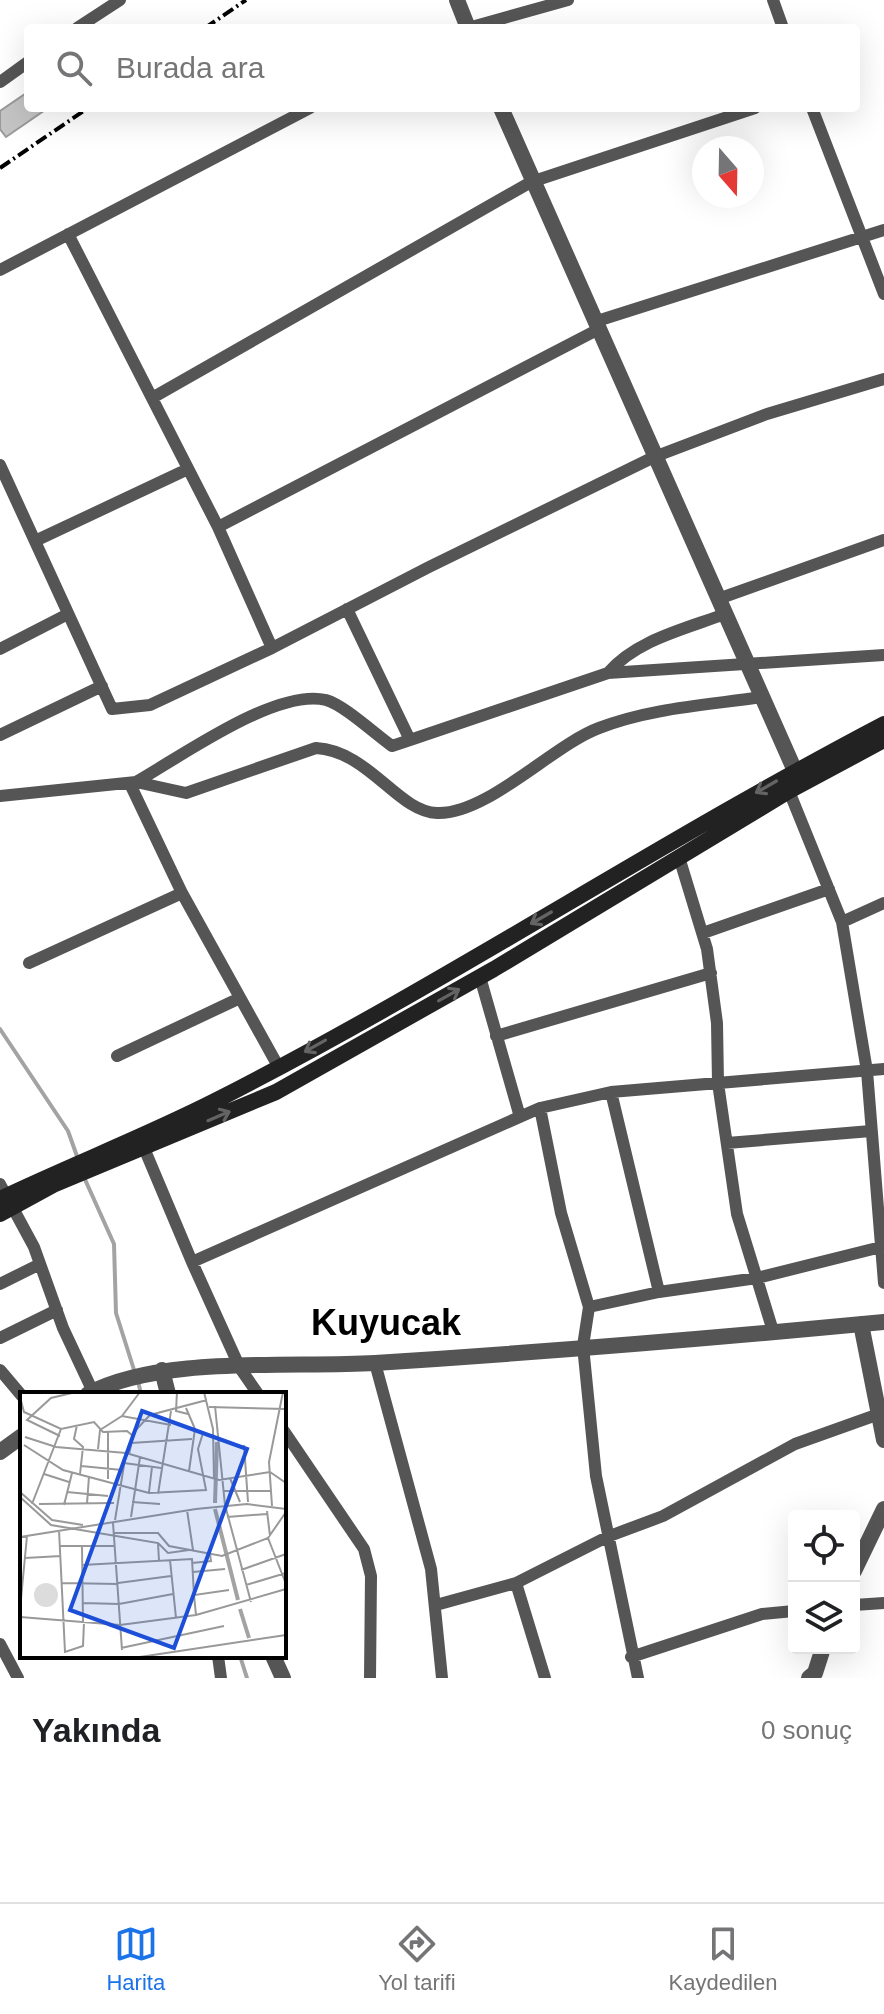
<!DOCTYPE html>
<html lang="tr">
<head>
<meta charset="utf-8">
<style>
	body { margin:0; font-family:Helvetica,sans-serif; background:#f6f6f6; color:#202124 }
	.controls { position:absolute; right:24px; bottom:24px; display:grid; overflow:hidden; border-radius:8px; box-shadow:0 8px 32px #0002 }
	.controls button { width:72px; height:72px; display:grid; place-items:center; padding:0; border:0; border-bottom:2px solid #e0e0e0; background:#fff; color:#202124; font:40px sans-serif }
	.compass { position:absolute; left:692px; top:136px; width:72px; height:72px; border-radius:50%; background:#fff; box-shadow:0 8px 32px #0002; rotate:160deg }
	.list { margin:0; padding:0; list-style:none }
	h2 { display:flex; justify-content:space-between; align-items:center; height:104px; margin:0; padding:0 32px; font-size:34px }
	h2 small { font-size:26px; font-weight:400; color:#757577 }
	.icon { flex:none; width:44px; height:44px; fill:none; stroke:currentColor; stroke-width:2; stroke-linecap:round; stroke-linejoin:round }
	.map { position:relative; flex:none; width:884px; height:1678px; overflow:hidden }
	.search { position:absolute; background:#fff; box-shadow:0 8px 32px #0002; left:24px; right:24px; top:24px; height:88px; display:flex; align-items:center; gap:20px; box-sizing:border-box; padding:0 28px; border-radius:8px; color:#757577; font-size:30px }
	.sheet { height:224px; background:#fff }
	nav { display:flex; justify-content:space-around; align-items:center; box-sizing:border-box; height:112px; border-top:2px solid #e0e0e0; background:#fff; font-size:22px; color:#757577 }
	nav a { display:grid; justify-items:center; gap:4px }
	nav .on { color:#1a73e8 }
	.map>svg:first-child { display:block }
</style>
</head>
<body>
<div class="map">
<svg width="884" height="1678" viewBox="0 0 884 1678">
	<rect width="100%" height="100%" fill="#fff"/>
	<g fill="none" stroke-linecap="round" stroke-linejoin="round">
		<path stroke="#a3a3a3" stroke-width="4" d="M0 1029 68 1131 78 1159
			M83 1175 114 1244 116 1313 135 1373
			M138 1381 141 1394
			M240 1656 247 1678"/>
	</g>
	<path fill="#c4c4c4" stroke="#999" stroke-width="2" d="M28 92V108H48L6 137 0 129V111Z"/>
	<g fill="none" stroke-linecap="round" stroke-linejoin="round">
		<path stroke="#555" stroke-width="12" d="M773 0 783 28
			M77 28 120 0
			M468 28 568 0
			M0 82 28 62
			M812 108 884 294
			M68 234 218 527 272 648
			M0 270 310 108
			M594 322 884 230
			M152 398 531 182 755 108
			M0 465 112 709 150 705 272 648 429 567 654 457 767 414 884 379
			M218 527 597 330
			M35 541 188 469
			M718 599 884 540
			M347 609 410 740 608 673 884 655
			M0 649 68 614
			M608 673C636 640 685 629 725 614
			M0 735 102 686
			M136 782C182 756 276 688 326 700 344 705 375 734 392 746L410 740
			M130 784 182 893 278 1066
			M789 791 842 922 867 1071 884 1283
			M0 796 136 782 186 793 316 748C369 751 398 812 437 813 487 815 553 745 599 728 650 708 708 705 762 697
			M679 857 707 949 717 1023 718 1083 737 1214 773 1331
			M842 922 884 903
			M703 933 829 889
			M29 963 182 893
			M480 977 520 1117
			M496 1036 711 973
			M117 1056 240 998
			M611 1092 659 1292
			M540 1108 561 1213 589 1307 583 1346 596 1476 638 1678
			M727 1143 871 1131
			M144 1148 192 1262
			M0 1184 34 1247 63 1328 94 1394
			M0 1284 40 1264
			M589 1307 659 1292 757 1278 881 1247
			M0 1338 57 1310
			M375 1363 431 1569 442 1678
			M0 1370 22 1396
			M258 1394 240 1368 192 1262 540 1108 611 1092 884 1069
			M284 1431 364 1549 371 1576 370 1678
			M516 1583 545 1678
			M436 1605 516 1583 607 1537 663 1516 795 1444 879 1414
			M854 1605 884 1603
			M0 1644 18 1678
			M218 1656 221 1678
			M631 1657 762 1614 794 1611"/>
		<path stroke="#555" stroke-width="16" d="M457 0 468 28
			M501 108 795 771 804 781
			M861 1324 884 1440
			M162 1370 168 1394
			M88 1394C161 1355 291 1368 375 1363 545 1352 715 1338 884 1322
			M0 1452 22 1436
			M854 1571 884 1509
			M273 1656 283 1678
			M809 1678 815 1673 823 1648"/>
		<path stroke="#222" stroke-width="16" d="M0 1199C71 1165 144 1137 215 1101 443 985 657 843 884 724
			M0 1214 55 1184 276 1092 494 969 789 791 884 740"/>
		<path stroke="#000" stroke-width="4" stroke-dasharray="12 4 2 4" stroke-linecap="butt" d="M205 28 246 0
			M0 168 88 108"/>
	</g>
	<defs><path id="oneway-shaft" d="M-6 0H5M1.5-3L5.5 0L1.5 3" fill="none" stroke-width="1.6" stroke-linecap="round" stroke-linejoin="round" transform="scale(2)"/></defs>
	<g stroke="#646464">
		<use href="#oneway-shaft" transform="translate(766 787) rotate(150)"/>
		<use href="#oneway-shaft" transform="translate(541 918) rotate(150)"/>
		<use href="#oneway-shaft" transform="translate(449 995) rotate(-29)"/>
		<use href="#oneway-shaft" transform="translate(315 1046) rotate(151)"/>
		<use href="#oneway-shaft" transform="translate(219 1116) rotate(-23)"/>
	</g>
	<g text-anchor="middle" stroke-width="7" stroke-linejoin="round" paint-order="stroke">
		<g font-size="36" font-weight="bold" fill="#000" stroke="#fff">
			<text x="386" y="1335">Kuyucak</text>
		</g>
	</g>
	<g transform="translate(20 1392)">
		<rect width="266" height="266" fill="#fff"/>
		<path d="M14 203a12 12 0 1 1 24 0a12 12 0 1 1-24 0Z" fill="#dcdcdc"/>
		<path fill="none" stroke="#a3a3a3" stroke-width="4" d="M195 111 197 50M195 117 218 208M220 217 229 246"/>
		<path fill="none" stroke="#999" stroke-width="2" d="M157 0 156 19 168 22M184 0 193 37 194 87M0 5 4 20 41 37 74 30 83 40 107 39 113 44M195 14 205 113 231 210M189 15 266 17M166 16 175 37 169 79M102 24 120 0M57 33 54 47 63 55 60 82M88 40V87M40 44 7 28 31 6 56 0M5 45 36 55 106 61 199 88 250 80 266 91M111 51 172 47M4 53 43 78 129 101 186 98 178 57 183 41M224 53 228 110M78 57 80 38 102 24 151 33M109 62 114 40 130 23 187 8M104 71 141 76M61 74 102 78M24 82 49 90M210 86 220 110M204 99H251M0 100 32 128 63 133M47 100 88 104M129 100 132 75M138 102 151 19M0 105 31 133 138 151 139 169M112 110 140 112M12 112 41 37M19 112 94 111M67 112 69 84M44 113 52 81M252 114 249 70 263 0M167 118 173 158M247 119 250 144M111 125 120 65M207 125 247 122M95 128 106 61M93 131 102 258M39 138 45 260 63 254 64 230M94 141H138L149 154 202 164 248 146 266 120M0 145 176 117 227 112 266 117M248 146 266 192M138 151 148 161 169 158M40 154H94M62 154 63 230M5 166 41 164M150 168 156 226M172 171 191 169 190 162M62 173 172 167 174 203M221 178 266 162M173 180 205 177M42 191 98 192M98 191 151 184M226 193 266 181M63 211 99 212 153 202M0 217 7 144M176 223 174 203 209 198M0 225 100 233 176 223 266 197M101 256 204 234M113 266 266 243"/>
		<path fill="#1d4ed8" fill-opacity="0.15" stroke="#1d4ed8" stroke-width="4" d="M122 19 227 57 154 256 50 218Z"/>
		<rect width="266" height="266" fill="none" stroke="#000" stroke-width="4"/>
	</g>
</svg>
<div class="controls">
<button><svg class="icon" aria-label="locate" viewBox="0 0 24 24"><circle cx="12" cy="12" r="6"/><path d="M12 2v4M12 18v4M2 12h4M18 12h4"/></svg></button>
<button><svg class="icon" aria-label="layers" viewBox="0 0 24 24"><path d="M12 4l9 5-9 5-9-5zM3 14l9 5 9-5"/></svg></button>
</div>
<svg class="compass" viewBox="-18 -18 36 36"><path d="M0-13l5 13h-10z" fill="#e53935"/><path d="M0 13l5-13h-10z" fill="#757577"/></svg>
<div class="search"><svg class="icon" aria-label="search" viewBox="0 0 24 24"><circle cx="10" cy="10" r="6"/><path d="M15 15l6 6"/></svg>Burada ara</div>
</div>
<section class="sheet">
<h2>Yakında<small>0 sonuç</small></h2>
<ul class="list">
</ul>
</section>
<nav>
<a class="on"><svg class="icon" aria-label="map" viewBox="0 0 24 24"><path d="M3 6l6-2 6 2 6-2v14l-6 2-6-2-6 2zM9 4v14M15 6v14"/></svg>Harita</a>
<a><svg class="icon" aria-label="directions" viewBox="0 0 24 24"><path d="M12 3l9 9-9 9-9-9zM9 14v-3h6M13 9l2 2-2 2"/></svg>Yol tarifi</a>
<a><svg class="icon" aria-label="saved" viewBox="0 0 24 24"><path d="M7 4h10v16l-5-4-5 4z"/></svg>Kaydedilen</a>
</nav>
</body>
</html>
